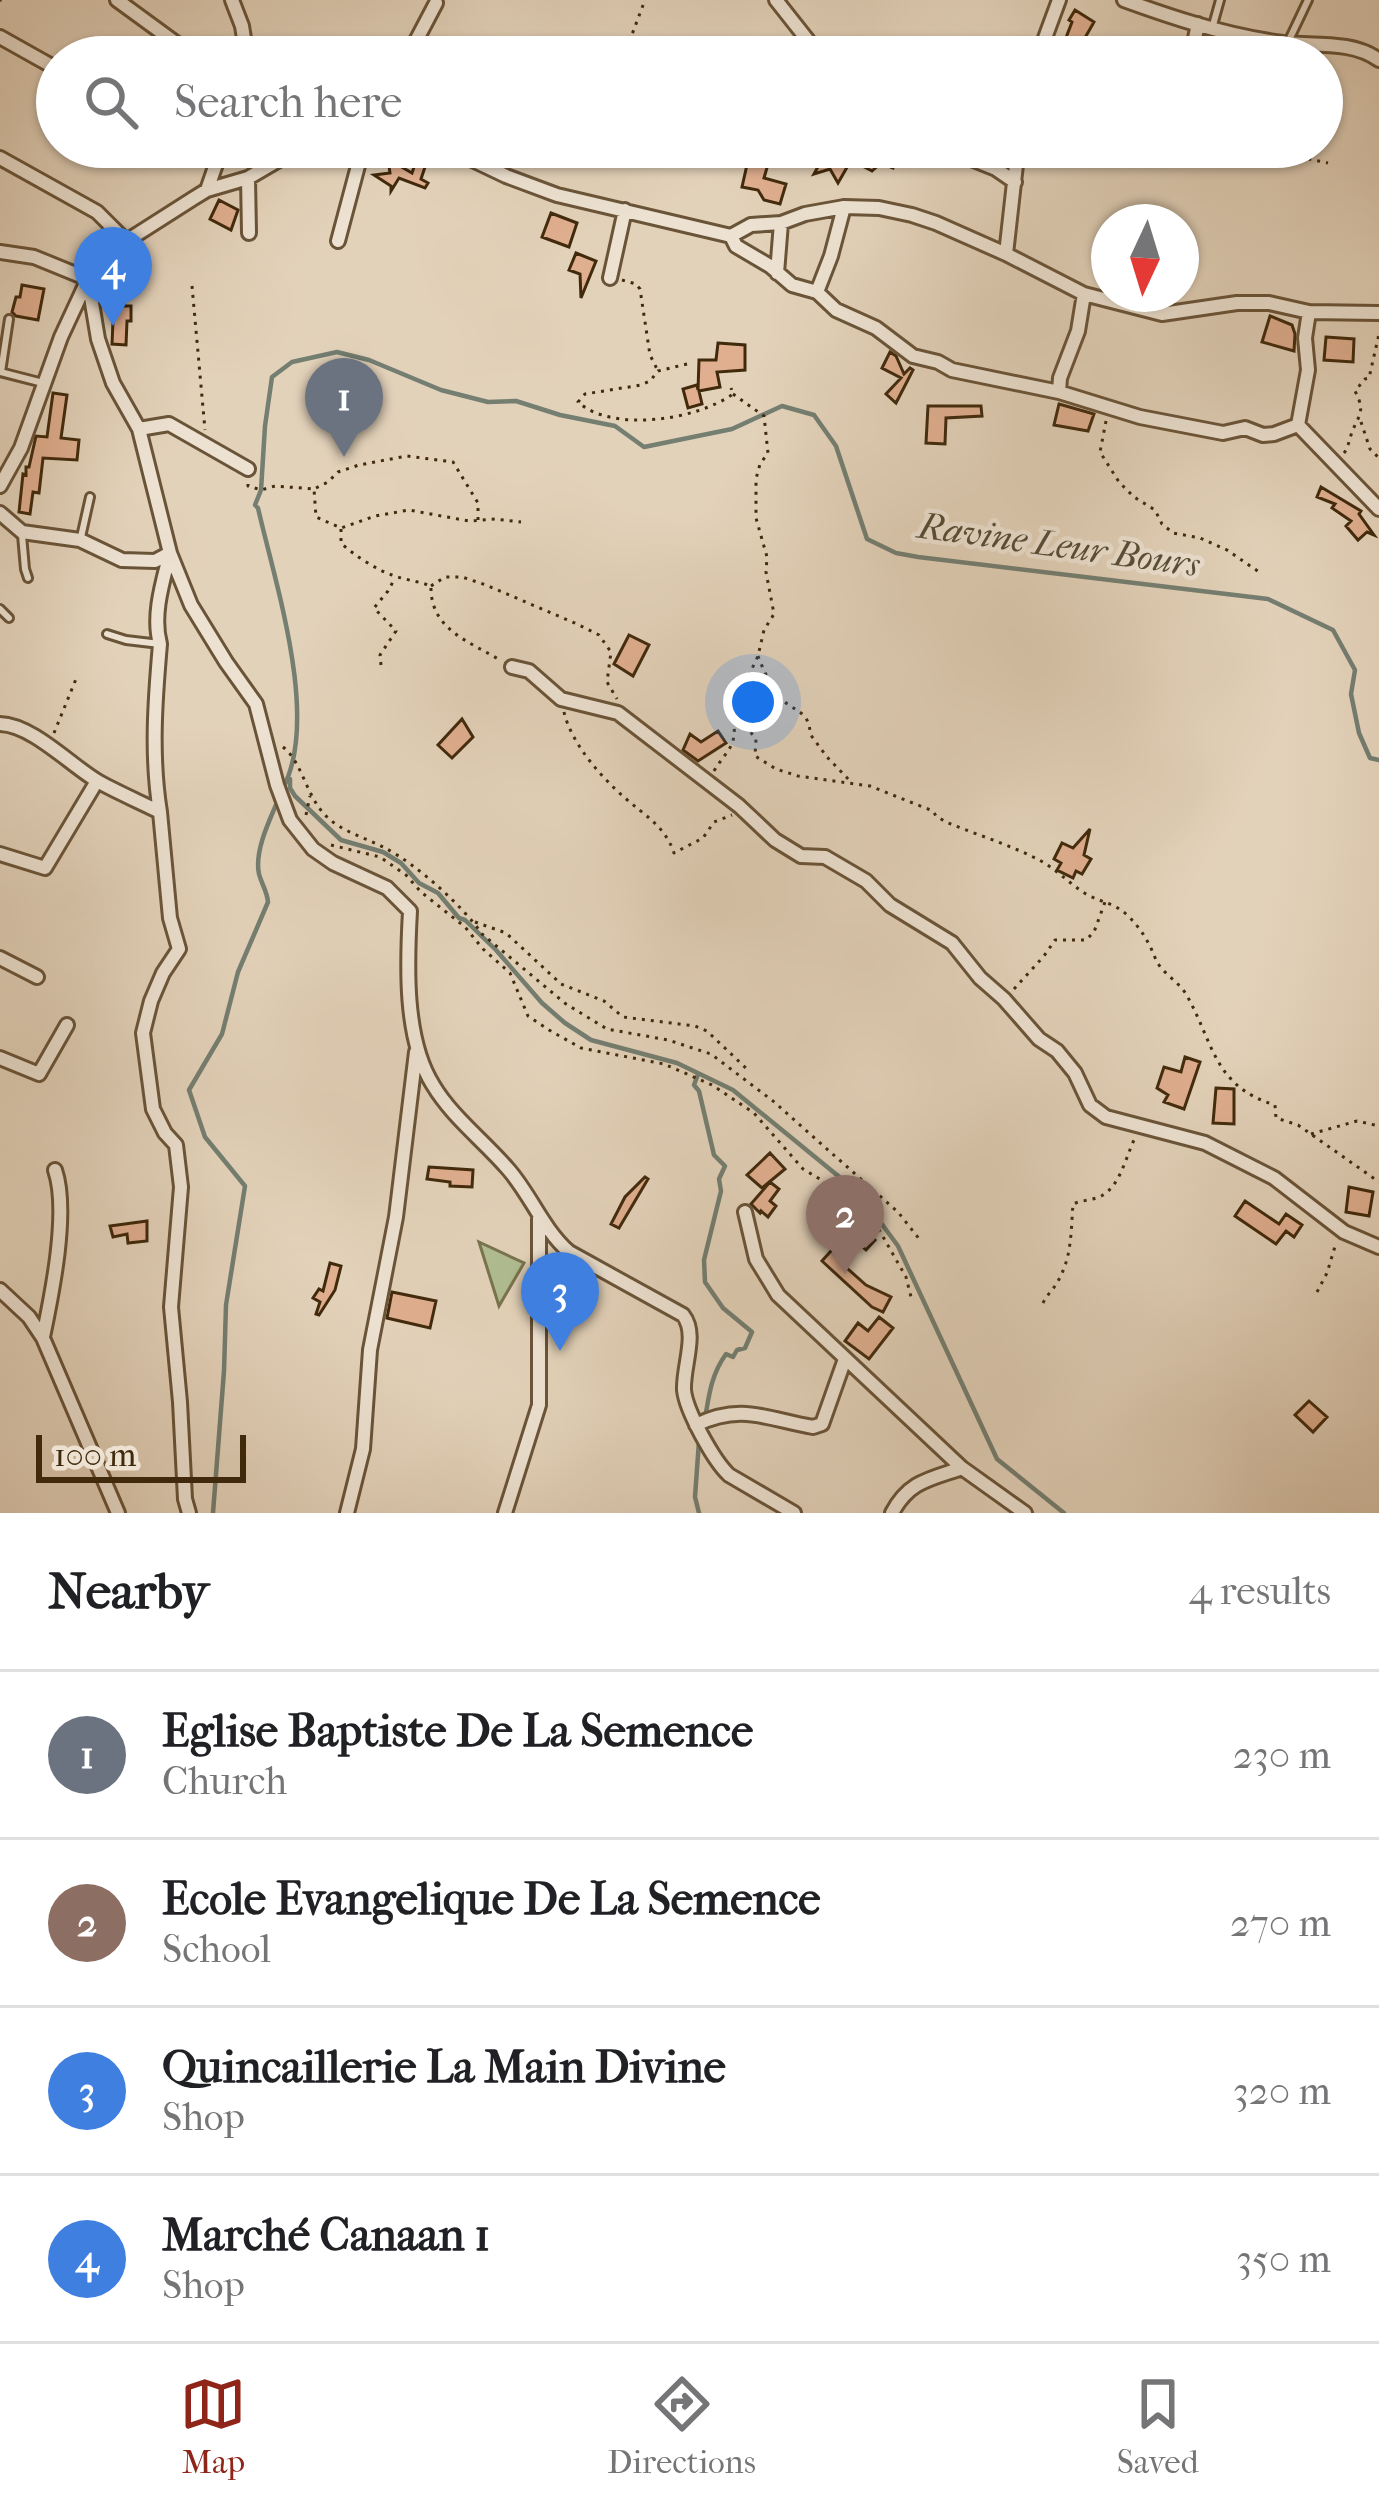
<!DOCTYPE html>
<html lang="en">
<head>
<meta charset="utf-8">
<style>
	body { margin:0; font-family:"IM FELL French Canon",serif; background:#f2f2f2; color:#202124 }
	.compass { position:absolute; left:1091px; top:204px; width:108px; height:108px; border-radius:50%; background:#fff; box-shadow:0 3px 9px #0004; rotate:184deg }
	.scale { position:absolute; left:36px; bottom:30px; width:210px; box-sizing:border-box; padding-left:12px; border:6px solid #412a0c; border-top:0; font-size:33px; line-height:42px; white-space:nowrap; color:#412a0c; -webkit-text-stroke:9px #ede2d2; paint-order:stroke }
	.you { position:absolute; left:753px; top:702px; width:42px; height:42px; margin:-30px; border:9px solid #fff; border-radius:50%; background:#1a73e8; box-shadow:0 0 0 18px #1a73e833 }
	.badge { display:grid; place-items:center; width:78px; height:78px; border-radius:50%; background:#8f2418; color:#fff; font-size:39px; font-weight:700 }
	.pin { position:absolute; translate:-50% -99px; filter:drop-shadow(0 3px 6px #0008) }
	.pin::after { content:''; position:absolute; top:63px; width:42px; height:36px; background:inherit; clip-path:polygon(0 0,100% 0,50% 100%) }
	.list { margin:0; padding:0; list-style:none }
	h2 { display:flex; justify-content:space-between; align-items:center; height:156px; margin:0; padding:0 48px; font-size:51px }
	h2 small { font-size:39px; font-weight:400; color:#757577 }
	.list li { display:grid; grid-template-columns:78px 1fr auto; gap:36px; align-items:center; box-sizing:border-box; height:168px; padding:0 48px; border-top:3px solid #e0e0e0 }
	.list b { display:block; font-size:45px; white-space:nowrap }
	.list p { margin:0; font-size:39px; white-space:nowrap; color:#757577 }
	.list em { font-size:39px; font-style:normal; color:#757577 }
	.icon { flex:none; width:66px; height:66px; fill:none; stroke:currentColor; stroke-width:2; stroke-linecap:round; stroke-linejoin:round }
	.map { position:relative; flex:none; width:1379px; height:1513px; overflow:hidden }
	.search { position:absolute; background:#fff; box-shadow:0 3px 9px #0004; left:36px; right:36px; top:36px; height:132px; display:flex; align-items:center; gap:30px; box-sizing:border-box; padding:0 42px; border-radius:66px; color:#757577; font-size:45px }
	.sheet { height:828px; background:#fff }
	nav { display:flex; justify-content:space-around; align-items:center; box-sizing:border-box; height:168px; border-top:3px solid #e0e0e0; background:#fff; font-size:33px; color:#757577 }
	nav a { display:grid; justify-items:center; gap:6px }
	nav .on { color:#8f2418 }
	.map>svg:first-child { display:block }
</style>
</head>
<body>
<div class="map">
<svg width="1379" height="1513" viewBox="0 0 1379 1513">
	<rect width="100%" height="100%" fill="#e3d2ba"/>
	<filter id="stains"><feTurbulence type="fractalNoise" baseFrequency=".00167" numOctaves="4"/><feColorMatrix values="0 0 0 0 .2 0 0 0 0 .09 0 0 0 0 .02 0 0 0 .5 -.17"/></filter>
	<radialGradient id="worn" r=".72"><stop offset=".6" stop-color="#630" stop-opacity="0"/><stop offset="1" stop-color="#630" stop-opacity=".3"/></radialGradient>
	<path fill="#b1bd92" stroke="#79744f" stroke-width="3" d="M479 1242 524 1263 499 1306Z"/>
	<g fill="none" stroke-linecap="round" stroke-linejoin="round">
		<path stroke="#747e71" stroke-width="4.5" d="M290 779V788L295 796 341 840 383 852 401 863 419 883 438 893 459 918 465 920 496 950 542 1003 565 1023 591 1040 677 1063 733 1090 859 1193 898 1246 997 1459 1064 1513
			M283 788C320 718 275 583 258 508L255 505 261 490 265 426 272 377 292 362 337 352 369 360 441 390 488 402 516 401 560 415 615 426 644 447 732 429 782 406 814 415 836 446 867 539 896 553 918 557 1268 599 1333 630 1355 670 1351 694 1359 733 1370 758 1379 760
			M698 1074 694 1085 699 1091 714 1155 725 1166 719 1179 721 1191 704 1260 705 1282 723 1308 752 1332 745 1348 737 1350 733 1357 726 1354C711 1375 709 1395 705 1419
			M699 1441 695 1497 699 1513
			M213 1513 224 1371 226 1305 245 1186 205 1137 189 1090 222 1034 238 972 268 902C267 891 262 885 259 874 254 851 270 819 279 798"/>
	</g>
	<path fill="#e0af90" stroke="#412a0c" stroke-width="3" d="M1075 10 1094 22 1086 36 1104 46 1098 56 1064 43 1072 22 1069 20Z
		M751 147H773L764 178 786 184 780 204 764 200 758 190 742 187Z
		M872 147H903L893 168 881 163 872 171 857 163 863 150 869 153Z
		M827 150 850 162 838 183 830 169 814 174Z
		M388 159 412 173 416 161 426 164 421 179 428 183 425 188 399 178 391 191V186L374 175 390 173Z
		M219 200 238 210 231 230 210 219Z
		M551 213 577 223 569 247 542 237Z
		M576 253 596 261 581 298 580 274 569 270Z
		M107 283 126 285 124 306H131V321H127L126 345 112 344 113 321 110 294H106Z
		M22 285 44 289 38 320 16 316 12 312 16 297H20Z
		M1270 316 1292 325 1295 334 1294 351 1262 342Z
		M1326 337 1354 339 1353 362 1324 360Z
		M718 343 745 345V370L717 372 720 387 699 391 702 404 688 408 683 389 697 385 698 390 699 360H716Z
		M890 352 896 356 904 374 910 368 913 370 896 403 886 394 901 378 882 368Z
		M53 393 67 395 61 438 79 440 77 460 43 458 39 493 33 492 30 514 19 512 23 474 26 475V467H29L36 436 47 437Z
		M1059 404 1094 414 1088 431 1054 425Z
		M928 406H981L982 416 946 418 945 444 926 443Z
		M1321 487 1361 511 1359 514 1374 535 1367 532 1358 540 1346 526 1351 521 1332 508 1335 504 1317 497Z
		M629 635 649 645 633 676 614 664Z
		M462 719 473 737 452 758 438 745Z
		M718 731 726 743 698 761 683 750 690 734 701 742Z
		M1090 829 1084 855 1091 859 1082 874 1076 871 1073 878 1057 870 1061 863 1054 859 1062 843 1073 848Z
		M1185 1057 1200 1062 1184 1109 1164 1102 1168 1095 1157 1088 1164 1067 1181 1072Z
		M1216 1088 1234 1089V1124L1213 1123Z
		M770 1153 785 1169 762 1188 747 1175Z
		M429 1167 473 1170 472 1187 450 1186V1182L427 1179Z
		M645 1177 648 1179 619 1228 611 1224 625 1197Z
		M770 1182 779 1189 770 1201 776 1206 768 1217 761 1211 760 1213 751 1204Z
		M1349 1187 1373 1192 1369 1216 1346 1212Z
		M1245 1201 1279 1224 1286 1214 1302 1225 1294 1237 1286 1231 1276 1244 1235 1216Z
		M147 1221V1241L128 1243 127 1234 113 1237 110 1226Z
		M856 1223 875 1240 866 1250 857 1242 840 1262 866 1285 891 1297 883 1312 872 1307 822 1261Z
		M330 1263 341 1266 335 1290 319 1315 316 1314 320 1302 313 1298 319 1289 323 1291Z
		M392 1292 436 1301 430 1328 387 1318Z
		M879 1317 893 1328 869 1359 845 1341 858 1323 868 1331Z
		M1309 1401 1327 1417 1313 1432 1295 1415Z"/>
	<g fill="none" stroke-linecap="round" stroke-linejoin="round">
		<defs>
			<path id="lane" d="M1213 25 1220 0
				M1289 40 1308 0
				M0 372 43 383
				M1 372 9 319
				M22 535 25 569 28 578
				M81 537 90 497
				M0 609 9 618
				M107 634 126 640 160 644"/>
			<path id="street" d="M117 0 180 46 189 57
				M232 0 242 26 247 57
				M776 0 821 57
				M1124 0C1171 17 1219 33 1269 41 1305 48 1349 38 1379 60
				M0 37 57 69
				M401 57 416 41 436 3
				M1038 57 1059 0
				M1191 57 1198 24
				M396 147 460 154 506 176 557 195 731 236 751 225 781 223 805 214 844 207 879 208 912 215 936 223 1006 254 1084 294 1162 314 1237 303H1269L1309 312 1379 313
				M941 147 996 169 1015 182
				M0 158 97 212 127 242
				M248 178 249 233
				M207 190 222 147
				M731 236 736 246 770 266 792 285 817 292 836 310 876 328 913 356 938 362 952 370 1059 392 1140 417 1223 433 1245 428 1263 435 1274 434 1298 425
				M338 241 363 147
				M0 252 34 257 88 279 98 339 113 383 139 429 170 553 191 605 226 662 256 704 277 785 290 820 313 849 333 863 387 888 410 911C407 964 404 1039 433 1085 452 1117 484 1141 508 1169 531 1195 542 1228 569 1252L683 1315C698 1334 683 1365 684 1390 686 1411 714 1461 729 1475L794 1513
				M1006 254 1018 147
				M777 273 781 223
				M610 278 625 210
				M817 292 831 256 844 207
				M1059 392 1060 378 1078 331 1084 294
				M1298 425 1379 509
				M1298 425 1308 370 1305 338 1309 312
				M139 429 169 424 248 469
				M0 486 21 448 61 337 88 279 103 256 194 198 207 190 248 178 301 147
				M0 513 22 532 80 540 122 560 155 561 170 553
				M512 667 529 671 561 699 618 713 739 806 775 840 801 856 825 857 866 881 890 905 952 943 980 978 1004 999 1039 1039 1057 1051 1075 1073 1090 1105 1106 1117 1205 1143 1274 1178 1344 1232 1379 1247
				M0 724C33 725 71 766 99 782 119 793 140 802 160 812L170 918 179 949 163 973 151 1001 143 1033 153 1109 165 1133 176 1145 181 1187 171 1307 180 1402 185 1499 189 1513
				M160 812C151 756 155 701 160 644 152 615 163 581 170 553
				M0 854 45 868 97 781
				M0 958 37 977
				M0 1058 39 1074 67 1025
				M745 1212 756 1259 778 1295 962 1468 1025 1513
				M0 1290 29 1317 43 1338 118 1513
				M43 1337C52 1294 69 1211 55 1170
				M696 1425C741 1403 767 1419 813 1427L822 1424 845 1359
				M347 1513 363 1449 370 1350 396 1217 416 1052
				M505 1513 539 1405V1218
				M892 1513C909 1481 930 1479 962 1468"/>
		</defs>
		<use href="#lane" stroke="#6a5438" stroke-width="12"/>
		<use href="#street" stroke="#6a5438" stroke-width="18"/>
		<path stroke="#412a0c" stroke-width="3" stroke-dasharray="3 6" stroke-linecap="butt" d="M0 1 1 0
			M609 57 616 49 628 45 645 0
			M1267 147 1288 155
			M1292 147 1290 155 1328 163
			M1031 165 1064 164 1112 147
			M512 166 524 147
			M622 280 636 284 640 289 650 355 657 369
			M192 286 205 430
			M687 364 658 371 650 381 641 385 585 394 578 402C612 433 697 420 733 394L731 388
			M733 394 764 416 768 453 760 464 756 479V518L767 557 766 572 774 614 764 630 758 656 747 679 734 691 733 710 756 739 755 756 776 769 798 776 870 786 933 811 936 816 946 822C977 835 1011 845 1041 861 1057 870 1070 884 1086 894 1100 902 1114 903 1126 914 1141 928 1149 942 1156 960 1162 973 1178 981 1186 994 1214 1043 1213 1086 1275 1105L1276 1118 1298 1125 1379 1182
			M1106 421 1100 452 1119 482 1134 497 1155 510 1162 524 1173 533 1200 538 1227 550 1259 572
			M1361 422 1370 449 1379 458
			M1344 453C1348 448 1349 441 1351 435 1357 416 1367 414 1355 391L1365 379 1369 378 1379 334
			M248 484V486L261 490 275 486 314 489 316 517 341 528 375 516 409 510 469 521 495 519 521 522
			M316 488 328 482 338 472 359 465 407 456 453 462 478 503V520
			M341 529V543C352 554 377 570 392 575 405 580 418 581 431 586 430 629 468 641 500 660
			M431 586 445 577H462L486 585 577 624 599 635 611 652 607 682 617 699
			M758 656C763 670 770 683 778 695 791 712 810 709 810 734L827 757 852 783
			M381 665 380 655 396 631 374 608 388 591 395 578
			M564 712C571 743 601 777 624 797 645 816 665 826 674 853L703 838 714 822 732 815
			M54 733 76 679
			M283 747C303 763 306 797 327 817 343 832 366 838 385 848 416 864 462 905 482 934L566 1004 607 1029 668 1040 711 1054 773 1101 863 1181 898 1212 920 1240
			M714 771C728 748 738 747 733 716
			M306 815 310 796
			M331 845 380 857 406 875 421 892 465 927 483 949 510 973 528 1016 549 1030 581 1048 664 1064 712 1085 754 1113 803 1169 823 1181 860 1210 878 1228 906 1277 911 1297
			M475 922 506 933 561 984 604 1001 623 1017 695 1026 707 1031 749 1071
			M1014 989 1044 956 1055 940H1086L1094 932 1105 902
			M1311 1134 1357 1121 1379 1126
			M1317 1292 1327 1273 1336 1243
			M1043 1303C1048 1293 1056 1287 1060 1277 1072 1255 1071 1228 1073 1204 1082 1200 1095 1200 1103 1195 1120 1185 1126 1157 1134 1140"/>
		<use href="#lane" stroke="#ede2d2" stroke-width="6"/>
		<use href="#street" stroke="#ede2d2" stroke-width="12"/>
	</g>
	<g text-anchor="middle" stroke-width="9" stroke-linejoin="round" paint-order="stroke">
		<g font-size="36" font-style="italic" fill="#564d36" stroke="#ede2d2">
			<text transform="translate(1059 544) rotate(8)" y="13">Ravine Leur Bours</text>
		</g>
	</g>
	<rect width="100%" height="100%" filter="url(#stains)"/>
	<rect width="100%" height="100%" fill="url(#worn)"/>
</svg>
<svg class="compass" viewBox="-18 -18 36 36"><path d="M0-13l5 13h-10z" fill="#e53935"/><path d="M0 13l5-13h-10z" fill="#757577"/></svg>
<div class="scale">100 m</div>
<div class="you"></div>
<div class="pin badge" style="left:344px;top:457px;background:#6b7280">1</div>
<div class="pin badge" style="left:845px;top:1274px;background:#8d6e63">2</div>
<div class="pin badge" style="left:560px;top:1351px;background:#3f7fe0">3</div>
<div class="pin badge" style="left:113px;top:326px;background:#3f7fe0">4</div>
<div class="search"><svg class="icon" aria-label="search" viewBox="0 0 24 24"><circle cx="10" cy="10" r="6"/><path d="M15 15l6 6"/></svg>Search here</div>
</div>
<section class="sheet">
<h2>Nearby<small>4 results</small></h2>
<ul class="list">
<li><span class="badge" style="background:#6b7280">1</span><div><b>Eglise Baptiste De La Semence</b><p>Church</p></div><em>230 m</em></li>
<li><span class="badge" style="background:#8d6e63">2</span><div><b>Ecole Evangelique De La Semence</b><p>School</p></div><em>270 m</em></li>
<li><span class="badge" style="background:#3f7fe0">3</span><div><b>Quincaillerie La Main Divine</b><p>Shop</p></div><em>320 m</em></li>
<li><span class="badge" style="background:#3f7fe0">4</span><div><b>Marché Canaan 1</b><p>Shop</p></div><em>350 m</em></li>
</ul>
</section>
<nav>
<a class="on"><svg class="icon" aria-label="map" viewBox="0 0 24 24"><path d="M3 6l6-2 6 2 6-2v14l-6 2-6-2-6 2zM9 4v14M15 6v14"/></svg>Map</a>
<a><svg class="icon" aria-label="directions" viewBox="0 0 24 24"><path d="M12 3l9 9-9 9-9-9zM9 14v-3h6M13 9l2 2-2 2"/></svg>Directions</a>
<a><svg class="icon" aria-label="saved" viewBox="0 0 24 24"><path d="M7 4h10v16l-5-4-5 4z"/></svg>Saved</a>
</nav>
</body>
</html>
